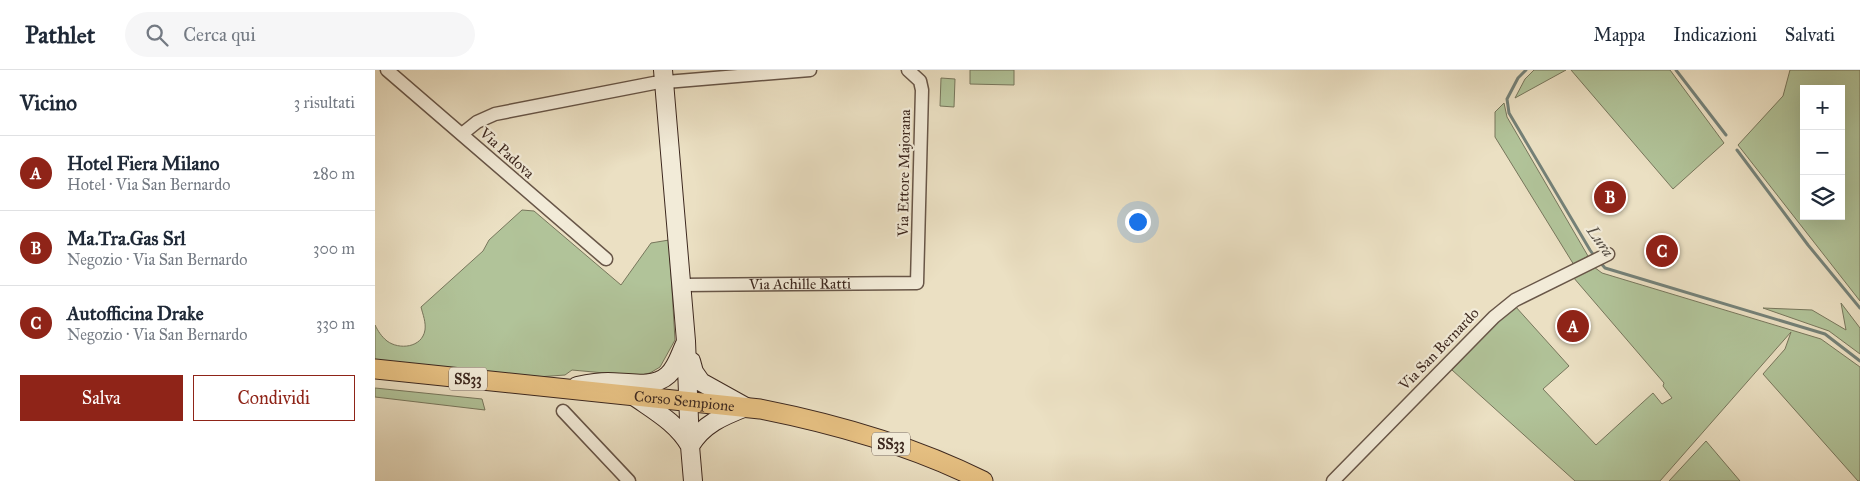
<!DOCTYPE html>
<html lang="it">
<head>
<meta charset="utf-8">
<style>
	body { margin:0; font-family:"IM FELL Great Primer",serif; background:#f6f6f7; color:#1f2937 }
	.controls { position:absolute; right:15px; top:15px; display:grid; overflow:hidden; border-radius:0px; box-shadow:0 5px 20px #0002 }
	.controls button { width:45px; height:45px; display:grid; place-items:center; padding:0; border:0; border-bottom:1px solid #e0e1e3; background:#fff; color:#1f2937; font:25px sans-serif }
	.you { position:absolute; left:762px; top:151px; width:18px; height:18px; margin:-12px; border:4px solid #fff; border-radius:50%; background:#1a73e8; box-shadow:0 0 0 8px #1a73e833 }
	.badge { display:grid; place-items:center; width:32px; height:32px; border-radius:50%; background:#8f2418; color:#fff; font-size:16px; font-weight:700 }
	.pin { position:absolute; translate:-50% -50%; border:2px solid #fff; box-shadow:0 1px 5px #0006 }
	.list { margin:0; padding:0; list-style:none }
	h2 { display:flex; justify-content:space-between; align-items:center; height:65px; margin:0; padding:0 20px; font-size:21px }
	h2 small { font-size:16px; font-weight:400; color:#747a83 }
	.list li { display:grid; grid-template-columns:32px 1fr auto; gap:15px; align-items:center; box-sizing:border-box; height:75px; padding:0 20px; border-top:1px solid #e0e1e3 }
	.list b { display:block; font-size:19px; white-space:nowrap }
	.list p { margin:0; font-size:16px; white-space:nowrap; color:#747a83 }
	.list em { font-size:16px; font-style:normal; color:#747a83 }
	.actions { display:flex; gap:10px; padding:15px 20px }
	.actions a { flex:1; padding:11px 0; border:1px solid #8f2418; border-radius:0px; text-align:center; font-size:18px; color:#8f2418 }
	.actions .main { background:#8f2418; color:#fff }
	.icon { flex:none; width:28px; height:28px; fill:none; stroke:currentColor; stroke-width:2; stroke-linecap:round; stroke-linejoin:round }
	.map { position:relative; flex:none; width:1485px; height:411px; overflow:hidden }
	header { display:flex; align-items:center; gap:30px; box-sizing:border-box; height:70px; padding:0 25px; background:#fff; border-bottom:1px solid #e0e1e3 }
	header strong { font-size:24px }
	nav { display:flex; gap:28px; margin-inline-start:auto; font-size:18px }
	.search { width:350px; height:45px; background:#f6f6f7; display:flex; align-items:center; gap:12px; box-sizing:border-box; padding:0 18px; border-radius:28px; color:#747a83; font-size:19px }
	main { display:flex }
	aside { flex:1; background:#fff }
	.map>svg:first-child { display:block }
</style>
</head>
<body>
<header>
<strong>Pathlet</strong>
<div class="search"><svg class="icon" aria-label="search" viewBox="0 0 24 24"><circle cx="10" cy="10" r="6"/><path d="M15 15l6 6"/></svg>Cerca qui</div>
<nav><a>Mappa</a><a>Indicazioni</a><a>Salvati</a></nav>
</header>
<main>
<aside>
<h2>Vicino<small>3 risultati</small></h2>
<ul class="list">
<li><span class="badge">A</span><div><b>Hotel Fiera Milano</b><p>Hotel · Via San Bernardo</p></div><em>280 m</em></li>
<li><span class="badge">B</span><div><b>Ma.Tra.Gas Srl</b><p>Negozio · Via San Bernardo</p></div><em>300 m</em></li>
<li><span class="badge">C</span><div><b>Autofficina Drake</b><p>Negozio · Via San Bernardo</p></div><em>330 m</em></li>
</ul>
<div class="actions"><a class="main">Salva</a><a>Condividi</a></div>
</aside>
<div class="map">
<svg width="1485" height="411" viewBox="0 0 1485 411">
	<rect width="100%" height="100%" fill="#ebe0c3"/>
	<filter id="stains"><feTurbulence type="fractalNoise" baseFrequency=".004" numOctaves="4"/><feColorMatrix values="0 0 0 0 .2 0 0 0 0 .09 0 0 0 0 .02 0 0 0 .5 -.17"/></filter>
	<radialGradient id="worn" r=".72"><stop offset=".6" stop-color="#630" stop-opacity="0"/><stop offset="1" stop-color="#630" stop-opacity=".3"/></radialGradient>
	<path fill="#b1c399" stroke="#77765c" fill-rule="evenodd" d="M595 0H639V15L595 14Z
		M1159 0H1191L1140 28 1150 9Z
		M1196 0H1295L1349 73 1298 119Z
		M1415 0H1485V231L1363 75 1408 26ZM1429 19H1466V146H1429Z
		M566 8 580 9 579 37 565 36Z
		M1129 33 1132 47 1213 186 1199 195 1120 67V42Z
		M147 140 159 141 246 215 276 173 294 170 300 270 285 297 275 303 262 306 197 300 190 305 162 307 0 290V255C3 261 6 266 12 271 24 280 47 278 50 260 51 252 48 245 46 237L108 181 114 170Z
		M1219 197 1227 203 1446 269 1485 297V411H1483L1388 304 1410 279 1416 262 1285 411H1200L1077 300 1114 260 1140 236 1194 296 1168 319 1221 375 1278 323 1287 334 1297 328 1288 316 1289 313 1198 207Z
		M1466 233 1485 258V284L1454 261 1388 238 1437 240 1471 260Z
		M0 318 107 329 110 340 0 327Z
		M1331 371 1365 411H1294Z"/>
	<g fill="none" stroke-linecap="round" stroke-linejoin="round">
		<path stroke="#748178" stroke-width="3" d="M1151 0 1143 8 1132 29 1134 43 1215 180 1220 187
			M1301 0 1351 65
			M1362 80 1433 175 1485 238
			M1224 191 1230 198 1450 264 1485 291"/>
		<defs>
			<g id="street">
				<path d="M12 0 231 189"/>
				<path d="M87 64 102 52 120 44 279 13 435 0"/>
				<path id="s1" d="M306 215 542 213 547 20 545 11 533 0"/>
				<path d="M188 341 254 411"/>
				<path d="M958 411 1119 247 1140 230 1233 184"/>
			</g>
			<path id="secondary" d="M288 0 311 271 315 376 318 411
				M316 291 319 302 326 312 371 337
				M202 316C212 314 223 312 233 312 252 312 278 319 293 305 302 297 305 284 310 274
				M260 327C280 341 303 354 315 376
				M315 376C328 354 348 346 371 337"/>
			<g id="primary">
				<path id="s2" d="M0 299 385 339C461 354 538 376 608 411"/>
			</g>
		</defs>
		<use href="#street" stroke="#685648" stroke-width="15"/>
		<use href="#secondary" stroke="#3d281f" stroke-width="20"/>
		<use href="#primary" stroke="#3d281f" stroke-width="21"/>
		<use href="#street" stroke="#f2ebd8" stroke-width="12"/>
		<use href="#secondary" stroke="#f2ebd8" stroke-width="18"/>
		<use href="#primary" stroke="#e6c082" stroke-width="19"/>
	</g>
	<g text-anchor="middle" stroke-width="4.5" stroke-linejoin="round" paint-order="stroke">
		<g fill="#f2ebd8" stroke="#736256" stroke-width="1">
			<rect x="74" y="297.5" width="38" height="23" rx="4"/>
			<rect x="497" y="362.5" width="38" height="23" rx="4"/>
		</g>
		<g font-size="14" font-weight="bold" fill="#3d281f">
			<text x="93" y="314">SS33</text>
			<text x="516" y="379">SS33</text>
		</g>
		<g font-size="15" fill="#3d281f" stroke="#f2ebd8">
			<text transform="translate(132 83) rotate(42)" y="5">Via Padova</text>
			<text transform="translate(529 103) rotate(-89)" y="5">Via Ettore Majorana</text>
			<text dy="5" stroke="none"><textPath href="#s1" startOffset="119">Via Achille Ratti</textPath></text>
			<text transform="translate(1064 279) rotate(-46)" y="5">Via San Bernardo</text>
			<text dy="5" stroke="none"><textPath href="#s2" startOffset="311">Corso Sempione</textPath></text>
		</g>
		<g font-size="16" font-style="italic" fill="#544d44" stroke="#f2ebd8">
			<text transform="translate(1226 171) rotate(54)" y="6">Lura</text>
		</g>
	</g>
	<rect width="100%" height="100%" filter="url(#stains)"/>
	<rect width="100%" height="100%" fill="url(#worn)"/>
</svg>
<div class="controls">
<button>+</button>
<button>−</button>
<button><svg class="icon" aria-label="layers" viewBox="0 0 24 24"><path d="M12 4l9 5-9 5-9-5zM3 14l9 5 9-5"/></svg></button>
</div>
<div class="you"></div>
<div class="pin badge" style="left:1198px;top:256px">A</div>
<div class="pin badge" style="left:1235px;top:127px">B</div>
<div class="pin badge" style="left:1287px;top:181px">C</div>
</div>
</main>
</body>
</html>
